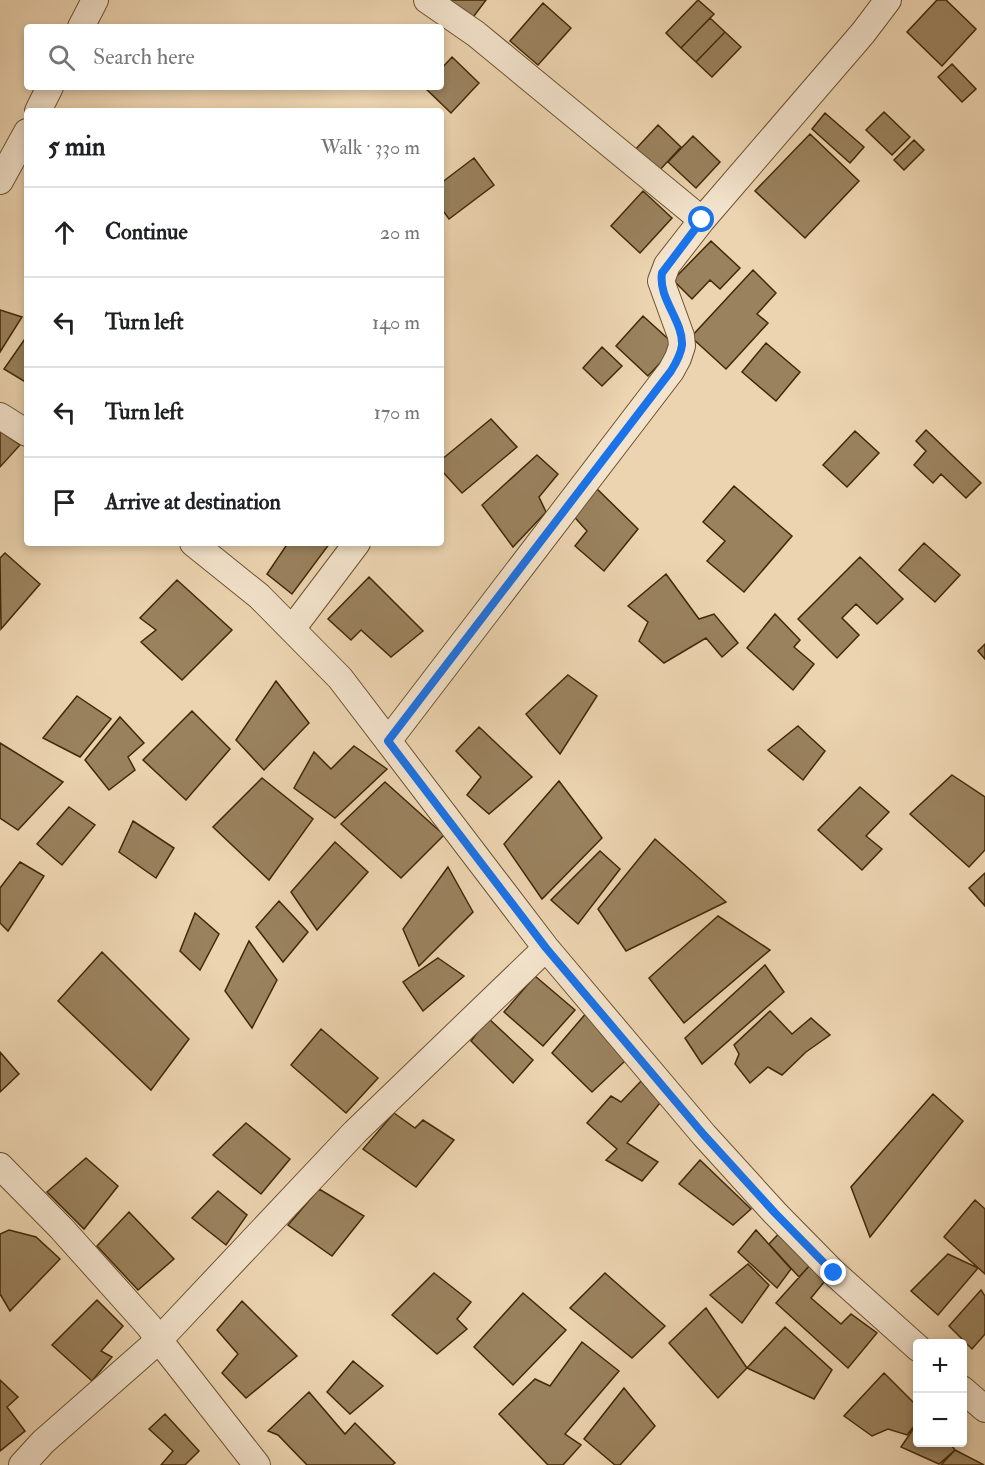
<!DOCTYPE html>
<html lang="en">
<head>
<meta charset="utf-8">
<style>
	body { margin:0; font-family:"IM FELL Double Pica",serif; background:#f2f2f2; color:#202124 }
	.controls { position:absolute; right:18px; bottom:18px; display:grid; overflow:hidden; border-radius:6px; box-shadow:0 3px 9px #0003 }
	.controls button { width:54px; height:54px; display:grid; place-items:center; padding:0; border:0; border-bottom:2px solid #e0e0e0; background:#fff; color:#202124; font:30px sans-serif }
	.stop { position:absolute; width:18px; height:18px; margin:-14px; border:4px solid #1a73e8; border-radius:50%; background:#fff }
	.stop.end { background:#1a73e8; border-color:#fff; box-shadow:0 2px 6px #0008 }
	.list { margin:0; padding:0; list-style:none }
	h2 { display:flex; justify-content:space-between; align-items:center; height:78px; margin:0; padding:0 24px; font-size:26px }
	h2 small { font-size:20px; font-weight:400; color:#757577 }
	.list li { display:grid; grid-template-columns:39px 1fr auto; gap:18px; align-items:center; box-sizing:border-box; height:90px; padding:0 24px; border-top:2px solid #e0e0e0 }
	.list b { display:block; font-size:22px; white-space:nowrap }
	.list em { font-size:20px; font-style:normal; color:#757577 }
	.icon { flex:none; width:33px; height:33px; fill:none; stroke:currentColor; stroke-width:2; stroke-linecap:round; stroke-linejoin:round }
	.map { position:relative; flex:none; width:985px; height:1465px; overflow:hidden }
	.search { position:absolute; background:#fff; box-shadow:0 3px 9px #0003; left:24px; top:24px; width:420px; height:66px; display:flex; align-items:center; gap:15px; box-sizing:border-box; padding:0 21px; border-radius:6px; color:#757577; font-size:22px }
	.panel { position:absolute; background:#fff; box-shadow:0 3px 9px #0003; left:24px; top:108px; width:420px; height:438px; border-radius:6px }
	.map>svg:first-child { display:block }
</style>
</head>
<body>
<div class="map">
<svg width="985" height="1465" viewBox="0 0 985 1465">
	<rect width="100%" height="100%" fill="#ecd4b0"/>
	<filter id="stains"><feTurbulence type="fractalNoise" baseFrequency=".00333" numOctaves="4"/><feColorMatrix values="0 0 0 0 .2 0 0 0 0 .09 0 0 0 0 .02 0 0 0 .5 -.17"/></filter>
	<radialGradient id="worn" r=".72"><stop offset=".6" stop-color="#630" stop-opacity="0"/><stop offset="1" stop-color="#630" stop-opacity=".3"/></radialGradient>
	<path fill="#9a825e" stroke="#412906" stroke-width="1.5" d="M445 0H486L471 20Z
		M698 0 714 14 681 48 666 33Z
		M937 0H946L976 29 942 66 907 32Z
		M543 3 571 28 538 65 510 41Z
		M710 18 725 32 696 62 681 48Z
		M725 32 741 47 712 77 696 62Z
		M452 57 479 83 451 113 424 87H441V69Z
		M952 64 976 89 962 102 938 77Z
		M884 112 910 137 892 155 866 130Z
		M825 113 864 147 850 163 812 129Z
		M658 125 681 147 657 173 634 151Z
		M810 134 859 181 805 238 755 191Z
		M693 136 720 162 696 188 668 162Z
		M914 140 924 150 904 170 894 160Z
		M474 158 494 185 449 219 441 208V183Z
		M643 191 672 218 640 253 611 226Z
		M711 241 740 268 720 289 710 280 692 299 673 280Z
		M753 270 776 293 757 314 768 323 726 369 691 337Z
		M0 310 22 317 0 352Z
		M643 316 676 346 648 376 616 346Z
		M27 336V383L4 369Z
		M766 343 800 372 776 401 742 372Z
		M602 347 622 366 602 386 583 368Z
		M491 419 517 447 462 493 441 470V460Z
		M926 430 981 483 966 498 941 474 933 483 914 465 926 451 916 441Z
		M0 431 20 445 0 467Z
		M855 431 879 453 847 487 823 465Z
		M537 455 558 474 539 497 546 512 513 547 482 505Z
		M593 485 638 529 604 571 575 546 587 531 569 511Z
		M734 486 792 536 744 592 707 561 725 541 703 522Z
		M288 543H330L292 594 267 574Z
		M924 543 960 575 935 602 899 570Z
		M5 553 40 584 1 629 0 558Z
		M860 557 903 599 877 624 856 604 842 618 859 635 837 658 798 619Z
		M666 574 699 619 714 614 738 643 722 657 706 638 664 663 639 641 648 622 628 606Z
		M369 577 423 631 391 657 361 630 351 640 328 619Z
		M177 580 232 630 182 680 141 642 156 630 140 618Z
		M775 614 800 640 794 647 814 664 793 690 747 648Z
		M985 644V659L978 651Z
		M568 675 597 696 560 754 526 714Z
		M276 681 309 723 264 770 236 740Z
		M77 696 111 719 80 757 43 738Z
		M192 711 230 749 186 800 143 760Z
		M120 717 144 743 128 757 135 770 109 790 85 760Z
		M798 726 825 751 803 780 768 750Z
		M479 727 532 777 489 814 467 795 481 777 456 751Z
		M0 743 63 782 18 830 0 818Z
		M354 746 387 769 335 818 294 788 314 752 331 769Z
		M952 775 985 797V850L969 867 910 814Z
		M262 778 313 819 269 880 213 827Z
		M559 781 602 838 542 899 504 844Z
		M385 782 444 835 401 878 341 824Z
		M860 787 889 812 866 836 882 849 862 870 818 830Z
		M69 807 95 825 62 865 37 844Z
		M133 821 174 848 156 878 119 852Z
		M655 839 726 902 626 951 598 909Z
		M335 842 368 872 317 930 291 892Z
		M600 851 620 869 578 924 551 900Z
		M20 862 44 876 8 931 0 923V888Z
		M448 867 473 912 419 966 403 929Z
		M985 873V906L969 888Z
		M279 901 308 932 283 962 256 927Z
		M195 913 219 934 200 970 180 951Z
		M718 916 770 950 684 1023 649 978Z
		M249 941 277 980 252 1028 225 991Z
		M102 952 189 1039 151 1090 58 1001Z
		M438 958 464 976 423 1011 403 982Z
		M765 965 784 992 702 1064 685 1038Z
		M535 976 575 1010 543 1046 504 1012Z
		M588 1011 625 1061 592 1092 552 1053Z
		M770 1011 792 1034 811 1018 830 1035 806 1052 782 1075 768 1067 750 1083 735 1064 739 1054 734 1045Z
		M488 1018 533 1060 513 1083 471 1041Z
		M321 1029 378 1078 346 1113 291 1065Z
		M0 1052 19 1074 0 1092Z
		M641 1081 660 1103 627 1143 658 1162 642 1181 606 1160 617 1149 587 1123 611 1096 621 1102Z
		M933 1094 963 1121 870 1237 851 1187Z
		M394 1113 415 1128 423 1120 454 1140 416 1187 363 1149Z
		M246 1123 290 1159 261 1194 213 1155Z
		M86 1158 118 1186 84 1229 47 1192Z
		M700 1160 751 1209 733 1225 679 1184Z
		M319 1189 364 1216 332 1256 288 1225Z
		M218 1191 247 1215 226 1245 192 1218Z
		M975 1200 985 1209V1274L944 1237Z
		M129 1212 174 1259 138 1290 97 1246Z
		M787 1225 811 1264 799 1277 769 1244Z
		M9 1230 36 1237 60 1259 10 1311 0 1294V1234Z
		M756 1230 791 1269 777 1288 738 1252Z
		M948 1254 978 1268 938 1315 911 1291Z
		M748 1264 769 1285 742 1323 710 1295Z
		M811 1264 825 1281 811 1298 841 1324 851 1314 877 1333 848 1368 776 1303Z
		M434 1273 471 1302 457 1319 467 1329 437 1354 392 1315Z
		M605 1273 665 1326 632 1358 570 1308Z
		M981 1290 985 1296V1334L972 1349 949 1326Z
		M523 1293 566 1330 513 1385 474 1347Z
		M97 1300 123 1326 101 1351 112 1357 92 1381 52 1345Z
		M242 1301 297 1356 246 1398 222 1373 238 1354 217 1330Z
		M706 1308 747 1368 718 1398 669 1343Z
		M785 1327 832 1370 814 1399 747 1368Z
		M582 1342 619 1371 565 1434 581 1445 563 1465H548L499 1414 535 1379 550 1386Z
		M353 1361 383 1386 350 1414 327 1392Z
		M884 1373 918 1407V1421L907 1435 888 1429 872 1436 844 1416Z
		M0 1380 18 1397 7 1407 25 1431 0 1451Z
		M624 1388 655 1426 620 1465H615L584 1439Z
		M309 1392 345 1434 355 1423 395 1463 392 1465H307L278 1435 268 1431Z
		M165 1414 199 1451 185 1465H161L173 1451 149 1429Z
		M918 1422V1442H949L955 1450 939 1464 901 1447Z
		M955 1450 984 1465H941Z"/>
	<g fill="none" stroke-linecap="round" stroke-linejoin="round">
		<defs>
			<path id="street" d="M427 0 476 34 702 220
				M81 27 95 0
				M38 111 50 87
				M0 181 27 132
				M0 416 27 433
				M193 543 259 596 340 678 546 948 704 1135 775 1213 834 1273 918 1348
				M292 629 357 543
				M388 741 671 371 678 358 682 346 681 336 661 281 667 265 702 220 863 33 888 0
				M0 1166 61 1228 149 1326 159 1340 43 1442 22 1465
				M962 1389 985 1409
				M257 1465 159 1340 355 1132 546 948"/>
		</defs>
		<use href="#street" stroke="#6c5430" stroke-width="28"/>
		<use href="#street" stroke="#f3e3cc" stroke-width="26"/>
	</g>
	<g fill="none" stroke-linecap="round" stroke-linejoin="round">
		<path stroke="#1a73e8" stroke-width="8" d="M702 220 662 273C658 299 683 320 682 345 681 354 676 363 671 371L388 741 546 948 704 1135 775 1213 834 1273"/>
	</g>
	<rect width="100%" height="100%" filter="url(#stains)"/>
	<rect width="100%" height="100%" fill="url(#worn)"/>
</svg>
<div class="controls">
<button>+</button>
<button>−</button>
</div>
<div class="stop" style="left:702px;top:220px"></div>
<div class="stop end" style="left:834px;top:1273px"></div>
<div class="search"><svg class="icon" aria-label="search" viewBox="0 0 24 24"><circle cx="10" cy="10" r="6"/><path d="M15 15l6 6"/></svg>Search here</div>
<section class="panel">
<h2>5 min<small>Walk · 330 m</small></h2>
<ul class="list">
<li><svg class="icon" aria-label="ahead" viewBox="0 0 24 24"><path d="M12 20V5M6 11l6-6 6 6"/></svg><div><b>Continue</b></div><em>20 m</em></li>
<li><svg class="icon" aria-label="left" viewBox="0 0 24 24"><path d="M17 20v-9H6M10 6l-5 5 5 5"/></svg><div><b>Turn left</b></div><em>140 m</em></li>
<li><svg class="icon" aria-label="left" viewBox="0 0 24 24"><path d="M17 20v-9H6M10 6l-5 5 5 5"/></svg><div><b>Turn left</b></div><em>170 m</em></li>
<li><svg class="icon" aria-label="arrive" viewBox="0 0 24 24"><path d="M6 21V4h12l-3 4 3 4H6"/></svg><div><b>Arrive at destination</b></div></li>
</ul>
</section>
</div>
</body>
</html>
